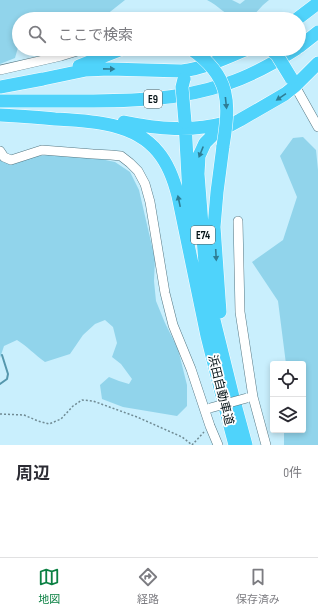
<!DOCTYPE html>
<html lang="ja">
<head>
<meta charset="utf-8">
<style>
	body { margin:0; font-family:"Sofia Sans Condensed","Noto Sans JP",sans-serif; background:#f7f7f7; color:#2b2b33 }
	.controls { position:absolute; right:12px; bottom:12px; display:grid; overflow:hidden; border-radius:4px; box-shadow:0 2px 6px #0003 }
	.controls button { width:36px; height:36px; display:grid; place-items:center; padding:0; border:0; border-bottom:1px solid #e1e1e2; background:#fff; color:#2b2b33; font:20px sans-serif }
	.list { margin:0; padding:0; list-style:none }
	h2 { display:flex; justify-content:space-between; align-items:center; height:52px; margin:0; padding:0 16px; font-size:17px }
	h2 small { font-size:13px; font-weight:400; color:#7c7c81 }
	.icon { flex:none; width:22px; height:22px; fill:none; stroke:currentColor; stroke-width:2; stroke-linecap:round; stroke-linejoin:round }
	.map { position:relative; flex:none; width:318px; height:445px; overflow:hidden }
	.search { position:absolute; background:#fff; box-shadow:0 2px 6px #0003; left:12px; right:12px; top:12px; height:44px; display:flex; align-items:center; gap:10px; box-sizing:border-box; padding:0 14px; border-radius:22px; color:#7c7c81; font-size:15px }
	.sheet { height:112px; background:#fff }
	nav { display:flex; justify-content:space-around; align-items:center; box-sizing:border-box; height:56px; border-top:1px solid #e1e1e2; background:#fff; font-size:11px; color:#7c7c81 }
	nav a { display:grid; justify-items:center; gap:2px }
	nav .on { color:#0b8043 }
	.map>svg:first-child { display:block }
</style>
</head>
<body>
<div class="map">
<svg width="318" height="445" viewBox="0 0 318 445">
	<rect width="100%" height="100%" fill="#c9effd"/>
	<path fill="#91d4eb" d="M0 0H125L101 19H19V44L15 58 0 64Z
		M207 0H232L240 4 245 0H269L263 5 252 17C248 18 243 19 239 19 227 17 218 5 207 0Z
		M303 137 316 150 318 170V445H284V430H303V364H286L278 301 252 262 283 240 297 197 280 156 293 138Z
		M50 155 71 157H91L115 162 130 172 139 190 148 229 155 259 154 281 156 301 165 323 178 349 187 385V406L177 416 123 407 102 399 100 385 109 377 119 381 129 384 132 379 121 364 112 357 117 343 113 327 105 320 95 324 83 335 70 354 45 362C35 355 27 346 17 340L4 346 0 358V160L9 164 22 161 37 156Z"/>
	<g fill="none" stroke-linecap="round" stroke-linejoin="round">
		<path stroke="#5597ad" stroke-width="2" d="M0 384 7 379 8 374 2 355"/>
		<defs>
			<path id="minor" d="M218 49 225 59
				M0 70 61 56 84 49
				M295 86 318 127
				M0 151 4 157 11 160 42 150 93 154 111 155 121 156 130 163 138 171 145 184 150 202 165 293 173 325 191 369 210 426 218 445
				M238 221 240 312 253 397 266 445"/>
			<path id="highway" d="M297 19 318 3
				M299 47 318 32
				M79 66 122 49
				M0 87 43 79 86 70 109 69 182 71C205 68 226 58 247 49
				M0 101C27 101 55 101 82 101 131 101 180 100 226 84 251 76 274 63 296 49
				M0 115C19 116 37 117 55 119 90 121 134 122 158 152 169 165 174 180 178 196L207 336 223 400 235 445
				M124 122C158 129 191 132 225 123
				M185 122 189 196 194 232
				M220 312 214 227 217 192 223 146
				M246 445 233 397 214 320 206 276 198 174 199 156 205 143 214 134 240 120 285 94 295 86 318 63"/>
		</defs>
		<use href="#minor" stroke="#557884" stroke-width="10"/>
		<use href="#highway" stroke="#fff" stroke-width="14"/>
		<path stroke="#708b94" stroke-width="1.5" stroke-dasharray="2 2" stroke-linecap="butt" d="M0 414 24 415 38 421 49 424 61 419 73 406 82 400 93 401 137 417 182 437 192 445 204 432"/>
		<use href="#minor" stroke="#fff" stroke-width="9"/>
		<use href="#highway" stroke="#4fd3fb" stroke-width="13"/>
		<defs>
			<path id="minor-bridge" d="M210 408 247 398"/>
			<path id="highway-bridge" d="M191 49C231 76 230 103 223 146
				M270 49 277 55 291 78
				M184 79 182 87 185 122"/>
		</defs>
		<use href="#minor-bridge" stroke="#557884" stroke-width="10" stroke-linecap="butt"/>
		<use href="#highway-bridge" stroke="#fff" stroke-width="14" stroke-linecap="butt"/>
		<use href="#minor-bridge" stroke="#fff" stroke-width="9"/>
		<use href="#highway-bridge" stroke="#4fd3fb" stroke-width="13"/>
	</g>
	<defs><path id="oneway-solid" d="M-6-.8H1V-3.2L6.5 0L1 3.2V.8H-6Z"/></defs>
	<g fill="#2e7d95">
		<use href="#oneway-solid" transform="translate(109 69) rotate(1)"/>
		<use href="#oneway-solid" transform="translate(281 97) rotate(146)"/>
		<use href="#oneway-solid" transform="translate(226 103) rotate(84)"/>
		<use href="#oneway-solid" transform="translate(201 152) rotate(112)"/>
		<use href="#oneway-solid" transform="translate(179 201) rotate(-102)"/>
		<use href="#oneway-solid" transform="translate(216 255) rotate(87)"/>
	</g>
	<g text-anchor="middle" stroke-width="3.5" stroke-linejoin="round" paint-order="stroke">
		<g fill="#fff" stroke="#515a5d" stroke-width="1">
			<rect x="144" y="90" width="18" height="18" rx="3"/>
			<rect x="191" y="226" width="24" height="18" rx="3"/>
		</g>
		<g font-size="11" font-weight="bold" fill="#061418">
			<text x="153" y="103">E9</text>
			<text x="203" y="239">E74</text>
		</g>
		<g font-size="12" fill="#061418" stroke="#fff">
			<text transform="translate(221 390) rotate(76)" y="4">浜田自動車道</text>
		</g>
	</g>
</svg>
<div class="controls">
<button><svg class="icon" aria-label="locate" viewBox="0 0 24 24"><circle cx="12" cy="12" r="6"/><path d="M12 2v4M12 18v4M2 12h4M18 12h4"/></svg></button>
<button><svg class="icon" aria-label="layers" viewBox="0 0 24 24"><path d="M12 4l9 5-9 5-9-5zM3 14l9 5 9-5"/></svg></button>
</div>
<div class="search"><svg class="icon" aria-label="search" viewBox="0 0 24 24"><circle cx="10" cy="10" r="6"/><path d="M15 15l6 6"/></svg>ここで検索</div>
</div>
<section class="sheet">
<h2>周辺<small>0件</small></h2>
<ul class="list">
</ul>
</section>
<nav>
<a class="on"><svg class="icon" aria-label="map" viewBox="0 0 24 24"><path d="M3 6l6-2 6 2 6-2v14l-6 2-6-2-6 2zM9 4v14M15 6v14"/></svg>地図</a>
<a><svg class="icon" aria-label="directions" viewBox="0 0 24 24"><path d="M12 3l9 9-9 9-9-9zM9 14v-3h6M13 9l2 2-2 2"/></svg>経路</a>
<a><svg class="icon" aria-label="saved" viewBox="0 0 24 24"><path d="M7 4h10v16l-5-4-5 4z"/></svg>保存済み</a>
</nav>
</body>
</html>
